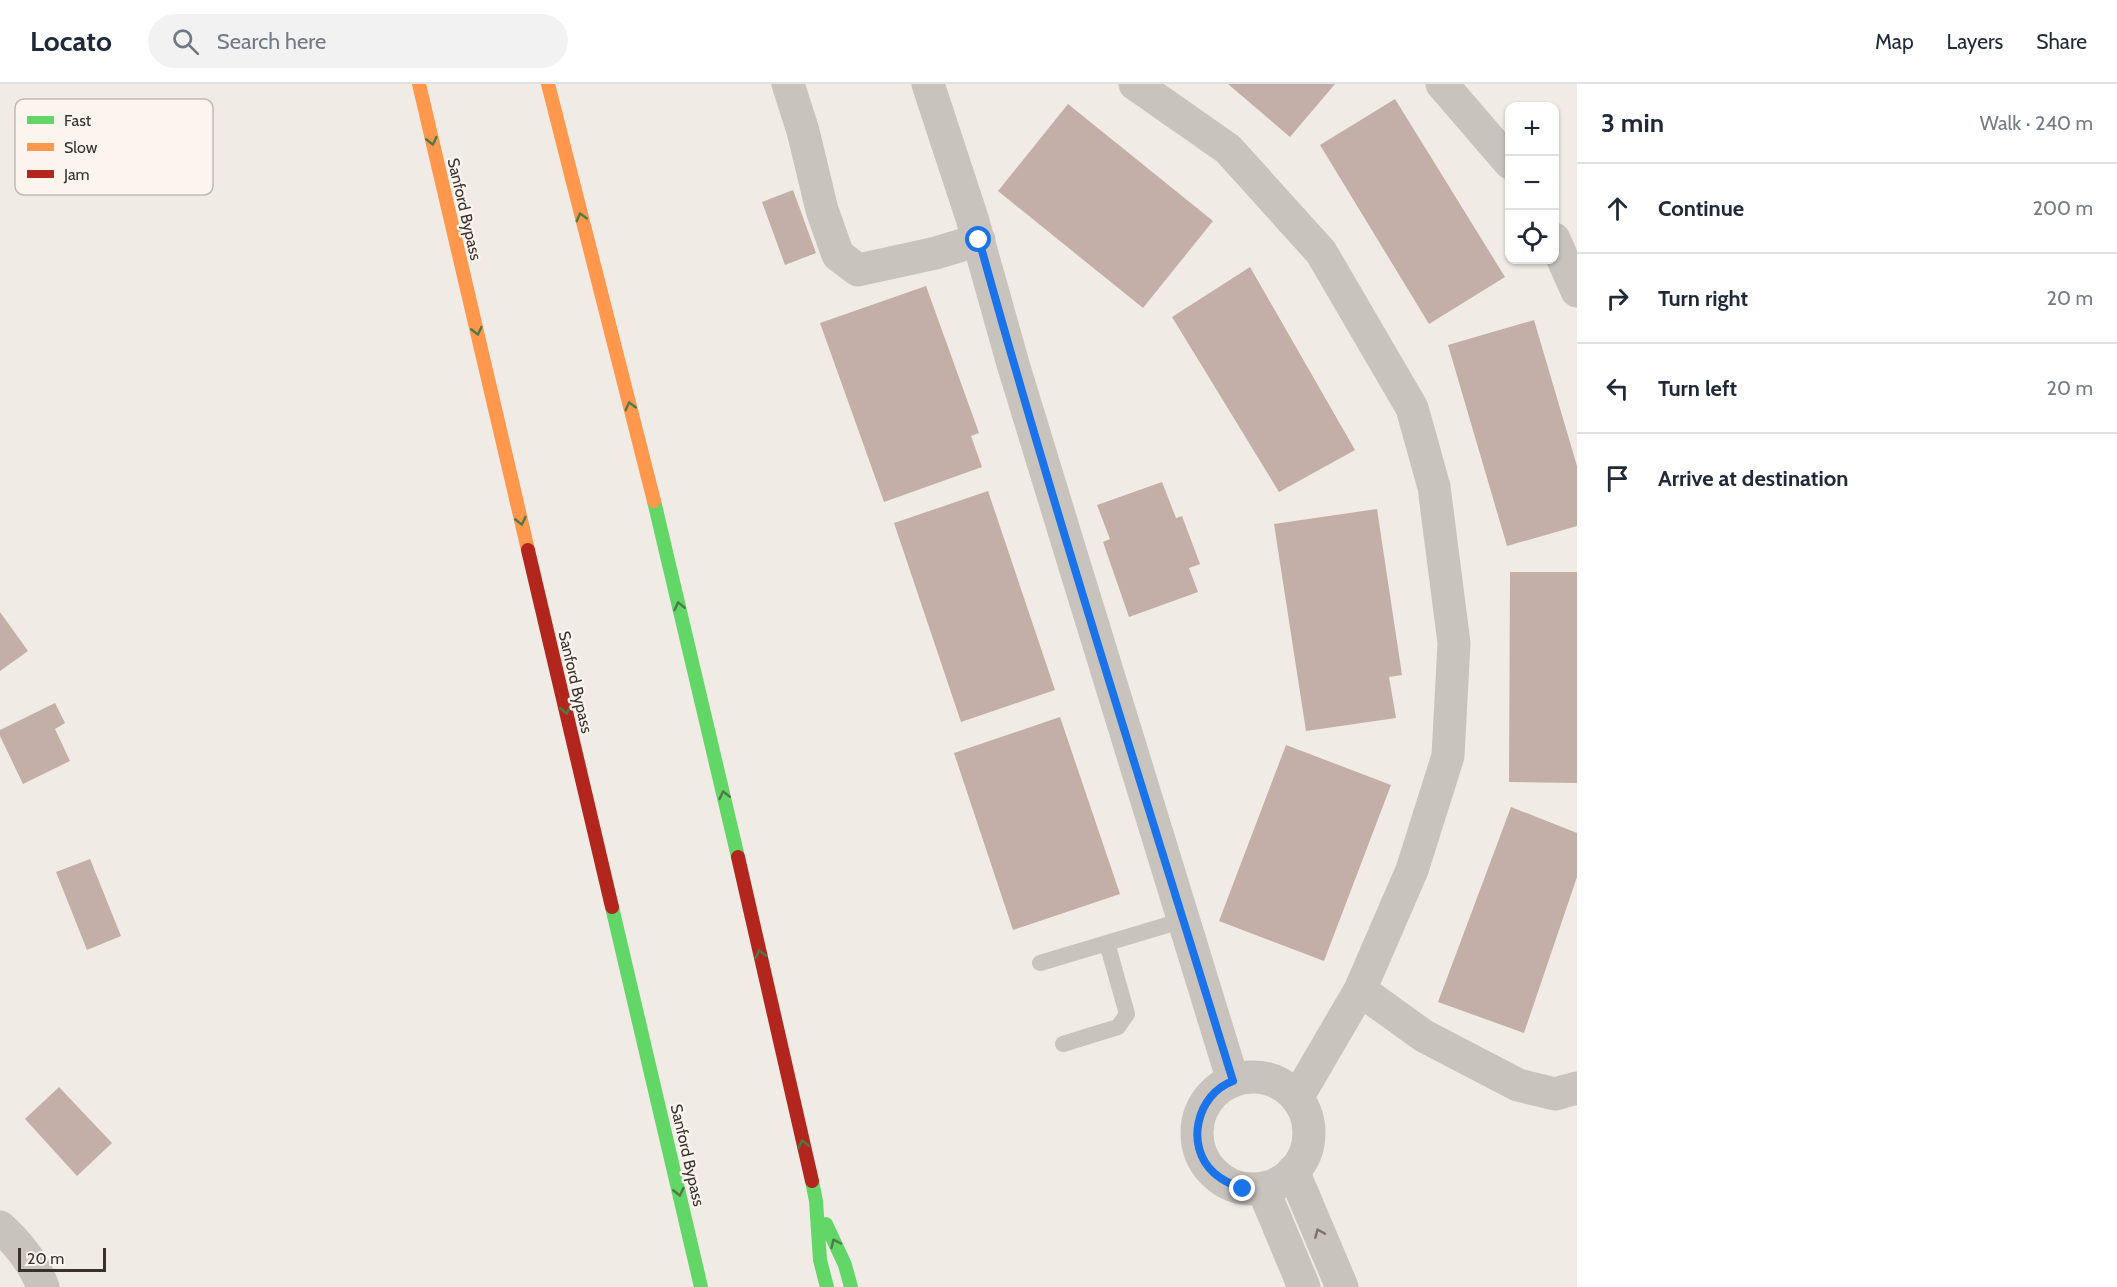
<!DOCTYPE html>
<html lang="en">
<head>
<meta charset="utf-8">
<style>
	body { margin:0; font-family:Cabin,sans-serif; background:#f2f2f3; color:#1f2937 }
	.controls { position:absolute; right:18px; top:18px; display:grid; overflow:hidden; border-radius:12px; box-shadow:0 2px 4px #0004 }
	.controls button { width:54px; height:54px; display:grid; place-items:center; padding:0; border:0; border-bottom:2px solid #e0e1e3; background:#fff; color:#1f2937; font:30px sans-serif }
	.scale { position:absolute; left:18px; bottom:15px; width:88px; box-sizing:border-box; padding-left:6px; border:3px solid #3b302b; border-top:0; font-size:16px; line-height:21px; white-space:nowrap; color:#3b302b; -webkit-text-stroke:4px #fbf5ee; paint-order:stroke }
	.stop { position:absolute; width:18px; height:18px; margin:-14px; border:4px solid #1a73e8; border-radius:50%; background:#fff }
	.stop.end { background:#1a73e8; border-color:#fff; box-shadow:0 2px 6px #0008 }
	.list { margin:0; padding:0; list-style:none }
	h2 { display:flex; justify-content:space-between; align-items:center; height:78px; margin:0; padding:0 24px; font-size:26px }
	h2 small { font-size:20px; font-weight:400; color:#747a83 }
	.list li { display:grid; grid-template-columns:39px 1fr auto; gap:18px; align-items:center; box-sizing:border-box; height:90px; padding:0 24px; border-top:2px solid #e0e1e3 }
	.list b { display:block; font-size:22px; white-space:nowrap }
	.list em { font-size:20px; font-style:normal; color:#747a83 }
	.icon { flex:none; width:33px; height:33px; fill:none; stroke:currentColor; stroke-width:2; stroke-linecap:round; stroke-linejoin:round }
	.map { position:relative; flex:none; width:1577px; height:1203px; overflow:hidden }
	header { display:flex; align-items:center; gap:36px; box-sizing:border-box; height:84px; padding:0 30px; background:#fff; border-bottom:2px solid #e0e1e3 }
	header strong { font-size:28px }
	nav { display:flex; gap:33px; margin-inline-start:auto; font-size:21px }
	.search { width:420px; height:54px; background:#f2f2f3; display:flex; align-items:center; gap:15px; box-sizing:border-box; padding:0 21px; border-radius:33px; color:#747a83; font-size:22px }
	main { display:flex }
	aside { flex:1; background:#fff }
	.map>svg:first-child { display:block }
</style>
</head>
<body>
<header>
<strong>Locato</strong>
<div class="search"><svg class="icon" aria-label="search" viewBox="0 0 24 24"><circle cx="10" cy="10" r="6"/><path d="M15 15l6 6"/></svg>Search here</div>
<nav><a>Map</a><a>Layers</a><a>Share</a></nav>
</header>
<main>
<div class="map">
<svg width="1577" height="1203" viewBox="0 0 1577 1203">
	<rect width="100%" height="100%" fill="#f0ebe5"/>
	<path fill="#c3afa7" d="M1228 0H1335L1290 53Z
		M1395 15 1505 193 1429 240 1320 61Z
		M1068 20 1213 137 1143 224 998 107Z
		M793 106 816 169 785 181 762 118Z
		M1250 183 1355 366 1279 408 1172 233Z
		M926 202 979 349 971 352 982 383 884 418 820 239Z
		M1534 236 1577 382V442L1507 462 1448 261Z
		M1162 398 1176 434 1182 432 1200 480 1189 484 1198 508 1129 533 1103 458 1110 455 1097 421Z
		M988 407 1055 606 961 638 894 439Z
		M1377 425 1402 591 1389 593 1396 634 1306 647 1274 440Z
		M1510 488H1577V699L1509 698Z
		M0 528 28 567 0 587Z
		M55 619 65 639 55 645 70 677 23 700 0 652V646Z
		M1060 633 1120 810 1013 846 954 669Z
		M1286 661 1391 701 1324 877 1219 837Z
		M1511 723 1577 749V793L1524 949 1438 918Z
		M90 775 121 852 87 866 56 788Z
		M59 1003 112 1059 77 1092 25 1035Z"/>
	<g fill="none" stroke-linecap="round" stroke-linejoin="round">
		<path stroke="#c9c3be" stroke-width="16" d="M1040 879 1184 836
			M1063 960 1118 943 1127 930 1107 859"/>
		<path stroke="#c9c3be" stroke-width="33" d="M788 0 803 47 822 126 838 171 858 186 936 169 979 156
			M928 0 972 134 1013 280 1072 473 1233 997
			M1135 0 1228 65 1321 168 1412 324 1434 403 1454 559 1448 672 1412 786 1360 906 1297 1014
			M1442 0 1510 79
			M1554 155 1577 207
			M1360 906 1424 952 1518 1001 1555 1010 1577 1004
			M1197 1049a56 56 0 1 1 112 0a56 56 0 1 1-112 0Z
			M1293 1087 1342 1203
			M1263 1105 1304 1203
			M0 1143C19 1160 34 1179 43 1203"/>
		<path stroke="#63d668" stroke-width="14" d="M654 417 738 773
			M612 823 701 1203
			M812 1097 816 1117 820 1176 827 1203
			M826 1140 845 1181 851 1203"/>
		<path stroke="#ff974d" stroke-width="14" d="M419 0 528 466
			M548 0 654 417"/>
		<path stroke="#b3261e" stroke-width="14" d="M528 466 612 823
			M738 773 812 1097"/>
	</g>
	<defs><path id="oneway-chevron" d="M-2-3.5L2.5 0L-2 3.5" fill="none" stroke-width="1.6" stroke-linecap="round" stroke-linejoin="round" transform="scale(1.5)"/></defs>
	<g stroke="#4d7b46">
		<use href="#oneway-chevron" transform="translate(432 57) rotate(77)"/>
		<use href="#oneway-chevron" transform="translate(581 133) rotate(-105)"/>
		<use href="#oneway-chevron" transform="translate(477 247) rotate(77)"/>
		<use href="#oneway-chevron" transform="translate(630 322) rotate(-105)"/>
		<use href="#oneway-chevron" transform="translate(521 437) rotate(77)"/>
		<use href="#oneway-chevron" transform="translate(679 522) rotate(-103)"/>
		<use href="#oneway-chevron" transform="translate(566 626) rotate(77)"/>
		<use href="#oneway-chevron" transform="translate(724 711) rotate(-103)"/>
		<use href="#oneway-chevron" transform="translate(760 870) rotate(-103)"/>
		<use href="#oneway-chevron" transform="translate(803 1060) rotate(-103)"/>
		<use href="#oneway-chevron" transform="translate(679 1108) rotate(77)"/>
		<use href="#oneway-chevron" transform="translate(835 1159) rotate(-115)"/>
	</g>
	<use stroke="#7b726d" href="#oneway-chevron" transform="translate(1319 1149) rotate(-113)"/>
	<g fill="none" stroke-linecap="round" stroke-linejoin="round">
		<path stroke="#1a73e8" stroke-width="8" d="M979 156C1057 438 1147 717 1233 997 1197 1010 1184 1062 1214 1089 1223 1097 1232 1101 1243 1105"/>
	</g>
	<g text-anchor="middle" stroke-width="4.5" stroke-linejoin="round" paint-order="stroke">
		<g font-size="16" fill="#3b302b" stroke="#fbf5ee">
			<text transform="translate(465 125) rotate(77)" y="6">Sanford Bypass</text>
			<text transform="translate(576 598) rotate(77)" y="6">Sanford Bypass</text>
			<text transform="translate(688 1071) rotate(77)" y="6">Sanford Bypass</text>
		</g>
	</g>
	<rect x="15" y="15" width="198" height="96" rx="9" fill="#fbf5ee" stroke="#c1bab4" stroke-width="1.5"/>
	<rect x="27" y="32" width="27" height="8" fill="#63d668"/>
	<rect x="27" y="59" width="27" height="8" fill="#ff974d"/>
	<rect x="27" y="86" width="27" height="8" fill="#b3261e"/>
	<g font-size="16" fill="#3b302b">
		<text x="64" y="42">Fast</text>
		<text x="64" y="69">Slow</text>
		<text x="64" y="96">Jam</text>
	</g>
</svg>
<div class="controls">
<button>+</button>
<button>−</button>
<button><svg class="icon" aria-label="locate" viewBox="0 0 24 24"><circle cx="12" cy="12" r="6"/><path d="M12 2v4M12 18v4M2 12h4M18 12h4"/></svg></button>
</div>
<div class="scale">20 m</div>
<div class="stop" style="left:979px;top:156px"></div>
<div class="stop end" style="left:1243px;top:1105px"></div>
</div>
<aside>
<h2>3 min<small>Walk · 240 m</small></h2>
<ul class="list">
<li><svg class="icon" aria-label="ahead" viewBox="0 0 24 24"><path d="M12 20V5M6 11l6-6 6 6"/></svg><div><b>Continue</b></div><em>200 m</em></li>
<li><svg class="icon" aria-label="right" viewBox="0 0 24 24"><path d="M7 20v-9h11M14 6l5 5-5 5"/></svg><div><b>Turn right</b></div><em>20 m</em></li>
<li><svg class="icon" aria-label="left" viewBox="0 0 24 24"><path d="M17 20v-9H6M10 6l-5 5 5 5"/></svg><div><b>Turn left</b></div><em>20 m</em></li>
<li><svg class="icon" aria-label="arrive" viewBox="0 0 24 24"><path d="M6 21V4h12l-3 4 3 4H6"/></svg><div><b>Arrive at destination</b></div></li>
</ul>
</aside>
</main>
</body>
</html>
